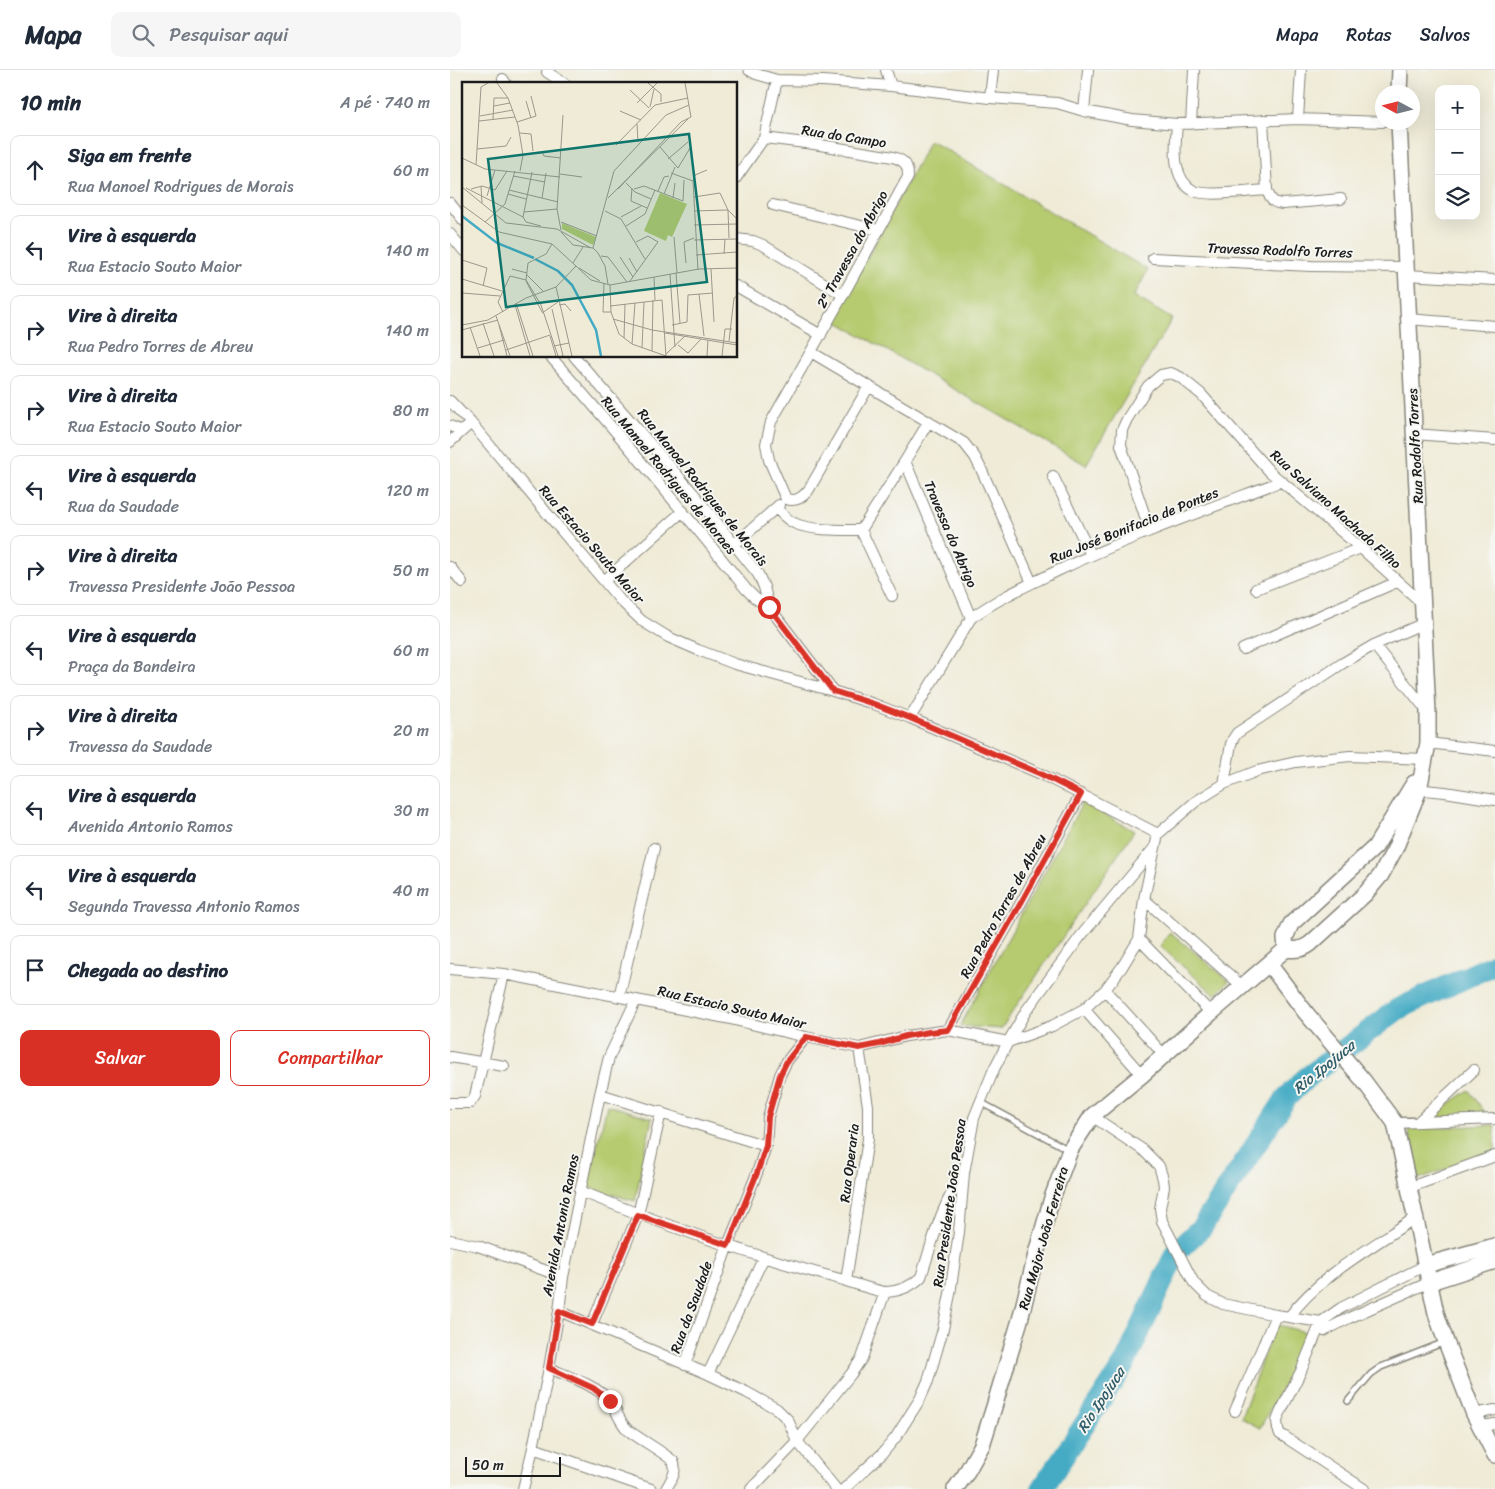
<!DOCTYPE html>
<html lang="pt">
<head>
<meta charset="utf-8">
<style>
	body { margin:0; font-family:Sriracha,sans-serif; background:#f6f6f7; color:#1f2937 }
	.controls { position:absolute; right:15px; top:15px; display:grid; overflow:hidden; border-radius:10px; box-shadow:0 5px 20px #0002 }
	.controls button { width:45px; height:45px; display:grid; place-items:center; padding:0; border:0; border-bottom:1px solid #e0e1e3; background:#fff; color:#1f2937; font:25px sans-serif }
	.compass { position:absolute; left:925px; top:15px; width:45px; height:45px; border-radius:50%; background:#fff; box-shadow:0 5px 20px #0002; rotate:277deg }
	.scale { position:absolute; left:15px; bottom:12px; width:96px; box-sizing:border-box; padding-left:5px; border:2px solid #1c1c1c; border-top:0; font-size:14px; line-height:18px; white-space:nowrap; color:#1c1c1c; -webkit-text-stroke:4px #f6f6f2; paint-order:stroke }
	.stop { position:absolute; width:15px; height:15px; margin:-11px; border:4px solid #d93025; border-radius:50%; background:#fff }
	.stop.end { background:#d93025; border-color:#fff; box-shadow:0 1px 5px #0008 }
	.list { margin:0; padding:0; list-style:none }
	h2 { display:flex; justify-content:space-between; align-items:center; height:65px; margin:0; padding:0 20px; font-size:21px }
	h2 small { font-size:16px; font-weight:400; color:#747a83 }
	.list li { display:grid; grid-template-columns:32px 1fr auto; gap:15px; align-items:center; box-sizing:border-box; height:70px; margin:0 10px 10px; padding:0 10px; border:1px solid #e0e1e3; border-radius:10px }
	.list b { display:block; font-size:19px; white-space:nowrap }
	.list p { margin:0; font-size:16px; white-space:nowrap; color:#747a83 }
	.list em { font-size:16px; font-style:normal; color:#747a83 }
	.actions { display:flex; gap:10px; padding:15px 20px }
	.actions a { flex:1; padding:11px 0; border:1px solid #d93025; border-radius:10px; text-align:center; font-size:18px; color:#d93025 }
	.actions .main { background:#d93025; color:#fff }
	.icon { flex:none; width:28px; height:28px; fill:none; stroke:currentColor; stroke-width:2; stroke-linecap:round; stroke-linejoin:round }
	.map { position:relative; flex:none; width:1045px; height:1419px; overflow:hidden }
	header { display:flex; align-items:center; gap:30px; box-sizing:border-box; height:70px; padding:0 25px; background:#fff; border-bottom:1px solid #e0e1e3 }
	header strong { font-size:24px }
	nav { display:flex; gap:28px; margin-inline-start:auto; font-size:18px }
	.search { width:350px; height:45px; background:#f6f6f7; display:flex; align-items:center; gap:12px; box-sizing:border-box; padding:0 18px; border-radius:10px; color:#747a83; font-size:19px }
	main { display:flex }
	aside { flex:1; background:#fff }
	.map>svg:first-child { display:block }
</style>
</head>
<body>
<header>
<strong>Mapa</strong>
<div class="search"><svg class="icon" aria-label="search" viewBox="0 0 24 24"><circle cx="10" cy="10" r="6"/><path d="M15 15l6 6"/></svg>Pesquisar aqui</div>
<nav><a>Mapa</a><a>Rotas</a><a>Salvos</a></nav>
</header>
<main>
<aside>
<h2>10 min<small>A pé · 740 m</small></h2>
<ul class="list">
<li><svg class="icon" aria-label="ahead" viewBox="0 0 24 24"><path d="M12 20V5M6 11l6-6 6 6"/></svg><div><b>Siga em frente</b><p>Rua Manoel Rodrigues de Morais</p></div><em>60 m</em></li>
<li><svg class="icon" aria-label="left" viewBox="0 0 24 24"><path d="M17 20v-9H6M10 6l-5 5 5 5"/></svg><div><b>Vire à esquerda</b><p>Rua Estacio Souto Maior</p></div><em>140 m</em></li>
<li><svg class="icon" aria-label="right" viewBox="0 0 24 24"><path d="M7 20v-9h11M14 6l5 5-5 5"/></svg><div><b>Vire à direita</b><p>Rua Pedro Torres de Abreu</p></div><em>140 m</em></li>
<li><svg class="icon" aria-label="right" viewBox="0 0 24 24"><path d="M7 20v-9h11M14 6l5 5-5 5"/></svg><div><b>Vire à direita</b><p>Rua Estacio Souto Maior</p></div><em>80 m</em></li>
<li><svg class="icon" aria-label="left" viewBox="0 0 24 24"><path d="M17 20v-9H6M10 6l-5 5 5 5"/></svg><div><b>Vire à esquerda</b><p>Rua da Saudade</p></div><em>120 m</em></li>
<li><svg class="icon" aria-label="right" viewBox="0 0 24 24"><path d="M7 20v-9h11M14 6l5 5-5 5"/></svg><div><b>Vire à direita</b><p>Travessa Presidente João Pessoa</p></div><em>50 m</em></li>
<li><svg class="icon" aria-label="left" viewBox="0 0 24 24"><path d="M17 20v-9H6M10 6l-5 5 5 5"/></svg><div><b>Vire à esquerda</b><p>Praça da Bandeira</p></div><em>60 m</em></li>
<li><svg class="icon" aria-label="right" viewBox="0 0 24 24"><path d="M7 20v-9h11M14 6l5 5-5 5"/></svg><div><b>Vire à direita</b><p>Travessa da Saudade</p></div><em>20 m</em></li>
<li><svg class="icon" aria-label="left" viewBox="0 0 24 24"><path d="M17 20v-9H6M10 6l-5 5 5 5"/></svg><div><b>Vire à esquerda</b><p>Avenida Antonio Ramos</p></div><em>30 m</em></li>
<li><svg class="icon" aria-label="left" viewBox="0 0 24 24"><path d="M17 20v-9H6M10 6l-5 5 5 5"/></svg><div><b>Vire à esquerda</b><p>Segunda Travessa Antonio Ramos</p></div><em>40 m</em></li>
<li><svg class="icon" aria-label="arrive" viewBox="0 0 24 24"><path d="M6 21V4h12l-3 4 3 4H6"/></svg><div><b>Chegada ao destino</b></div></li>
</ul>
<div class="actions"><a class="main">Salvar</a><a>Compartilhar</a></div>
</aside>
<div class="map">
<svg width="1045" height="1419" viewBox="0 0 1045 1419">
	<rect width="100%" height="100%" fill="#f6f6f2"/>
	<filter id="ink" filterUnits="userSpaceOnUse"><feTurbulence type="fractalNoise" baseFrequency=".02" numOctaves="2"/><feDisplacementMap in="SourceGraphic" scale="10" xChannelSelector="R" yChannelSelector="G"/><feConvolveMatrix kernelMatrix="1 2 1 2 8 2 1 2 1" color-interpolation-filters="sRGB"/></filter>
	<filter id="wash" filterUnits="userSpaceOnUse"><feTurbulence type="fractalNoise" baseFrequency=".0096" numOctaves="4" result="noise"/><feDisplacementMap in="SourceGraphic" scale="20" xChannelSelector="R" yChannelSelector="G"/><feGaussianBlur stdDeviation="1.12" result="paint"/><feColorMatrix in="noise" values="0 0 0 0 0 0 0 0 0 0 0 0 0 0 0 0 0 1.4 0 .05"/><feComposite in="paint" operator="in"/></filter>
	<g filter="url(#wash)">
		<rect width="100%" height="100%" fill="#efebd7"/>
		<path fill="#b6cb6f" stroke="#697446" d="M480 70 698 200 684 226 722 249 636 395 384 250Z
			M633 732 684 761 551 959 510 956Z
			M720 862 779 911 765 925 710 876Z
			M1019 1020 1036 1044 977 1049Z
			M157 1035 202 1048 185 1131 137 1117Z
			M1045 1055V1082L968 1109 958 1059Z
			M825 1254 858 1263 840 1303 810 1358 791 1348Z"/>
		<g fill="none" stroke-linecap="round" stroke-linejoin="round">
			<path stroke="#44abc4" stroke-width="22" d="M731 1177 752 1157 837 1027 855 1009 948 939 1045 894
				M592 1419 675 1293 726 1182"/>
		</g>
	</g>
	<g filter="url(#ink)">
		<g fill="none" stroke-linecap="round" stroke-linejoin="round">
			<defs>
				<path id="lane" d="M530 1032 619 1080
					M898 1331 921 1304 931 1297 995 1272"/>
				<path id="street" d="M299 0 306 4 327 10 373 11 441 16 540 28 607 33 634 41 682 50 727 54 848 49 932 52
					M436 0 441 16
					M97 2 115 14
					M53 9 56 14
					M540 28 543 0
					M634 41 638 0
					M848 49 851 0
					M813 50 817 120C820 129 822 133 833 134L891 129
					M727 54C726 68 724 83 727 96 729 106 734 116 744 121 759 127 799 121 817 120
					M741 54 744 0
					M314 68 364 74 443 87C455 91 458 94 458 107L393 225 321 352 316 374 319 390 336 429
					M286 108 314 68 327 10
					M0 133 14 151
					M323 135 428 160
					M0 164 14 181
					M286 169 303 171 313 175 393 225
					M703 188 861 196 956 197
					M956 205 1045 210
					M286 216 371 265
					M958 249 1045 256
					M361 282 514 373 525 387 532 401 582 513
					M100 286C167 362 232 440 296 519L305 528 319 537
					M124 286 243 423 308 504 314 517 319 537 383 621
					M0 331 21 353 170 530 192 551 218 567 248 580 285 594 383 621 424 634 460 648 591 704 708 764
					M0 356 12 361
					M964 364 1045 370
					M0 372 21 353
					M455 391 521 548
					M603 406 641 485
					M336 429C346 432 351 428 358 421L419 316
					M326 438C331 443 337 450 344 453 360 461 393 460 411 460L455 391 479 351
					M411 460 442 526
					M700 461 671 375 672 360 677 349 698 316 711 305 721 303 730 307 751 324 820 402 911 478 973 534
					M284 475 329 435
					M0 497 12 512
					M154 511 233 441
					M806 519 911 478
					M924 575 978 642
					M793 579 947 512
					M460 648 521 548C547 529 576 516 605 502 678 467 755 440 832 411
					M978 673 1045 681
					M774 714 781 674 783 669 787 663 893 593 924 575 974 553
					M964 719 995 722 1045 730
					M694 829 793 917
					M689 869 761 943
					M0 899 54 904 186 930 276 948 356 967 409 978 429 973 456 966 498 960 558 972
					M655 920 714 985
					M169 927 204 778
					M634 939 692 1005
					M498 960 572 831 631 724
					M558 972 602 956 634 939 655 920 672 897 689 869 694 829 708 764 745 732 774 714 807 701 846 692 900 686 975 689
					M0 987 54 996
					M150 1024 316 1076
					M0 1033H20L25 1026 54 904
					M642 1046 693 1080 709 1096 713 1109 714 1117 710 1138 712 1151 744 1213 757 1226 773 1234 826 1245 871 1252 879 1258
					M968 1052 1024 1000
					M945 1053 1045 1049
					M958 1118 1045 1086
					M130 1121C214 1155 302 1186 390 1209 400 1212 428 1222 437 1222 450 1221 462 1216 471 1207 483 1171 491 1134 514 1104
					M0 1170 28 1176 113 1207
					M396 1211 418 1069V1036L409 978
					M109 1241 258 1304 296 1322 327 1339 338 1350 347 1371 386 1419
					M839 1247C870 1205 923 1177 966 1147
					M142 1254 188 1145 211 1042
					M874 1261 899 1248 980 1212
					M235 1295 278 1175 307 1103 316 1076 318 1047 330 1005 337 991 356 967
					M99 1298C117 1306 146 1315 160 1331 167 1340 169 1352 178 1360 192 1371 209 1379 223 1391 228 1401 221 1410 216 1419
					M258 1304 314 1187
					M785 1341 826 1245
					M1024 1344 1045 1340
					M1031 1356 1045 1354
					M83 1378 201 1419
					M73 1419 83 1378 99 1298 109 1241 113 1207 150 1024 159 987 186 930
					M301 1419 347 1371 401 1304 412 1288 435 1222
					M394 1419 432 1384 446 1367 470 1329 478 1311 493 1259 500 1224 509 1162 514 1103 524 1048 544 999 558 972 576 941 630 867 705 777
					M914 1419 835 1367 830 1364 828 1359 827 1351 830 1343 851 1301 871 1252 891 1238 976 1195"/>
				<path id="secondary" d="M949 22 950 0
					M836 879C845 880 852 880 860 874L915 824 931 805 945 779 969 720 978 673V643L949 52
					M819 894 856 943 913 1010 945 1053 986 1243 996 1272 1024 1344 1045 1385
					M976 1195 1045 1176
					M980 1212 1045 1191
					M505 1419 515 1405 532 1375 544 1337 570 1250 587 1180 602 1128 620 1080 642 1046 692 1005 761 943 836 879 835 868 841 854 925 777 964 713"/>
			</defs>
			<use href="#lane" stroke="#86847a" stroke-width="8"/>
			<use href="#street" stroke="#86847a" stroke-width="12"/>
			<use href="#secondary" stroke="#86847a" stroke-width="18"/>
			<use href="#lane" stroke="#fff" stroke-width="5"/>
			<use href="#street" stroke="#fff" stroke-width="10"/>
			<use href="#secondary" stroke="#fff" stroke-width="15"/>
		</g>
	</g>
	<g fill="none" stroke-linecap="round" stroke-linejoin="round" filter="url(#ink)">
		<path stroke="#d93025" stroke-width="6" d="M160 1331 143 1318 99 1298 109 1241 142 1254 188 1145 278 1175 307 1103 316 1076 318 1047 330 1005 337 991 356 967 409 978 429 974 456 966 479 962 498 960 572 831 631 724 591 704 460 648 424 634 383 621 319 537"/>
	</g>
	<g text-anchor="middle" stroke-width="4" stroke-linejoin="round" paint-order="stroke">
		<g font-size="14" fill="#1c1c1c" stroke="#f6f6f2">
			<text transform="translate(394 66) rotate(9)" y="5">Rua do Campo</text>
			<text transform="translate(402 179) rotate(-61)" y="5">2ª Travessa do Abrigo</text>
			<text transform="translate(830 180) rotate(2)" y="5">Travessa Rodolfo Torres</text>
			<text transform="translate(965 376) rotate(-93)" y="5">Rua Rodolfo Torres</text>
			<text transform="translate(219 405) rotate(50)" y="5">Rua Manoel Rodrigues de Moraes</text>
			<text transform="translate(253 417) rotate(51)" y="5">Rua Manoel Rodrigues de Morais</text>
			<text transform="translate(886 439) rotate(42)" y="5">Rua Salviano Machado Filho</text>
			<text transform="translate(684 455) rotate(-22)" y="5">Rua José Bonifacio de Pontes</text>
			<text transform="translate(501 464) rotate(67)" y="5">Travessa do Abrigo</text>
			<text transform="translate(142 474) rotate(49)" y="5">Rua Estacio Souto Maior</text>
			<text transform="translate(553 836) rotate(-61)" y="5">Rua Pedro Torres de Abreu</text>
			<text transform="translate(282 937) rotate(13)" y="5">Rua Estacio Souto Maior</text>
			<text transform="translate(399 1093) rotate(-83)" y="5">Rua Operaria</text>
			<text transform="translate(499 1133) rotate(-82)" y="5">Rua Presidente João Pessoa</text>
			<text transform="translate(110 1155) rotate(-79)" y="5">Avenida Antonio Ramos</text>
			<text transform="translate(593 1168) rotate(-74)" y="5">Rua Major João Ferreira</text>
			<text transform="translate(241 1237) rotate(-70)" y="5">Rua da Saudade</text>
		</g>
		<g font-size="15" font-style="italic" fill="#2e5c68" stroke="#f6f6f2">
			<text transform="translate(874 997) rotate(-39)" y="5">Rio Ipojuca</text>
			<text transform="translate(651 1330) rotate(-57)" y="5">Rio Ipojuca</text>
		</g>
	</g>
	<g transform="translate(12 12)">
		<rect width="275" height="275" fill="#efebd7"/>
		<path d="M198 111 225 122 210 155 206 153 204 159 182 149ZM100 141 134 155 131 163 100 147Z" fill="#b6cb6f"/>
		<path fill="none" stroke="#44abc4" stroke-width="2.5" d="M0 134 35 161 72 176M73 177 96 189 110 203 134 248 139 274"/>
		<path fill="none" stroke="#9b988c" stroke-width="1" d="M35 1 46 16 56 43 61 73 58 89M186 1 199 12V20M168 8 187 26M64 19 69 36M175 21 195 1M32 24 48 21M188 25 192 7M158 29 179 38M18 34 51 28M31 38 32 16H46M17 39 53 35M55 40 74 34 69 14M175 42 176 60M58 51 69 52 71 69M154 63 193 23 226 16M198 65 216 86 228 66M15 67 44 64 49 55M80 70 82 74 99 76M0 76 23 87 98 95M206 77 226 60M14 83 19 5 26 1M209 91 231 99M98 92 120 95M51 94 83 100M164 101 173 110 189 117M19 104 20 121M0 105 44 141 95 147 129 166M4 106 61 135M170 106 169 119 185 126M9 107 20 104 33 108 45 89M156 107 219 40 229 35 223 1M172 107 182 104 221 119 222 98M47 108 96 120M196 109 202 95 207 94M46 112 64 117M202 112 213 85M25 114 33 88M232 115 258 111 266 128 267 156M80 116 84 91M146 116 226 37M211 116 213 101M0 123 37 150 90 162 114 184M143 129 159 137 183 177M232 129 266 128 275 137M62 130 95 127M61 135 70 90M61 135 64 140 79 144M159 135 179 124M23 140 43 122 53 89M99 140 135 154M232 143 275 142M164 144 183 132 193 108M99 148 95 127 101 33M99 150 111 163 131 166 136 171 143 184 146 202M212 155 215 191M232 158 275 157M131 166 152 89 204 33 227 23M262 172 263 157M234 173 275 170M139 174 146 175 165 200M158 175 171 195M167 176 175 190M0 178 25 186 21 204M111 181 121 165M224 181 222 160 232 156M117 186 138 199M50 187 65 191M249 187 252 240M236 188 231 99 233 93 245 88M214 191 218 241M208 192 213 265M65 193 81 209M192 195 193 218M0 197 40 209M64 198 66 181 84 172 90 162M64 199 80 230M168 199 196 160 186 154 174 160M142 201 141 230H149M148 203 149 230 157 252 170 262 204 274M94 205 110 274M0 211 38 214M237 212 242 254M54 221 71 274M53 223 68 274M97 223 103 222 109 229M148 224 200 218 204 274M90 227 101 274M41 230 36 220 48 194 64 198 79 223 96 274M80 231 96 220M34 234 48 274M151 237 190 248 275 261M21 241 32 274M0 243 26 238 64 216 94 205 114 184 129 198 148 203 237 187 275 186M37 243 45 274M210 243 225 240 226 213 251 211M8 245 18 274M0 248 36 238M203 251 275 263M88 254 94 274M162 256 163 222M267 259 272 216 275 214M170 262 173 221M216 263 226 271 239 257M92 264 107 261M16 266 42 258M180 266 182 220M44 268 88 253M190 269 191 218M204 272 223 254M245 274 246 258M260 274 263 247H270"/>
		<path fill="#0f766e" fill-opacity="0.15" stroke="#0f766e" stroke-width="2.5" d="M227 52 245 200 44 225 26 77Z"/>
		<rect width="275" height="275" fill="none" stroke="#1c1c1c" stroke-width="2.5"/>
	</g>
</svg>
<div class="controls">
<button>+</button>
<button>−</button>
<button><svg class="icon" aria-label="layers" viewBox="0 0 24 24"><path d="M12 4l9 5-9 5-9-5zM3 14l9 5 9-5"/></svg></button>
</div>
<svg class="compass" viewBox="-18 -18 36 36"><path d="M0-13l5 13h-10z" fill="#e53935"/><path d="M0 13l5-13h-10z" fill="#747a83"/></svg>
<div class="scale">50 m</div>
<div class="stop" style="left:319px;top:537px"></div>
<div class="stop end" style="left:160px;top:1331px"></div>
</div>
</main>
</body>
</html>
